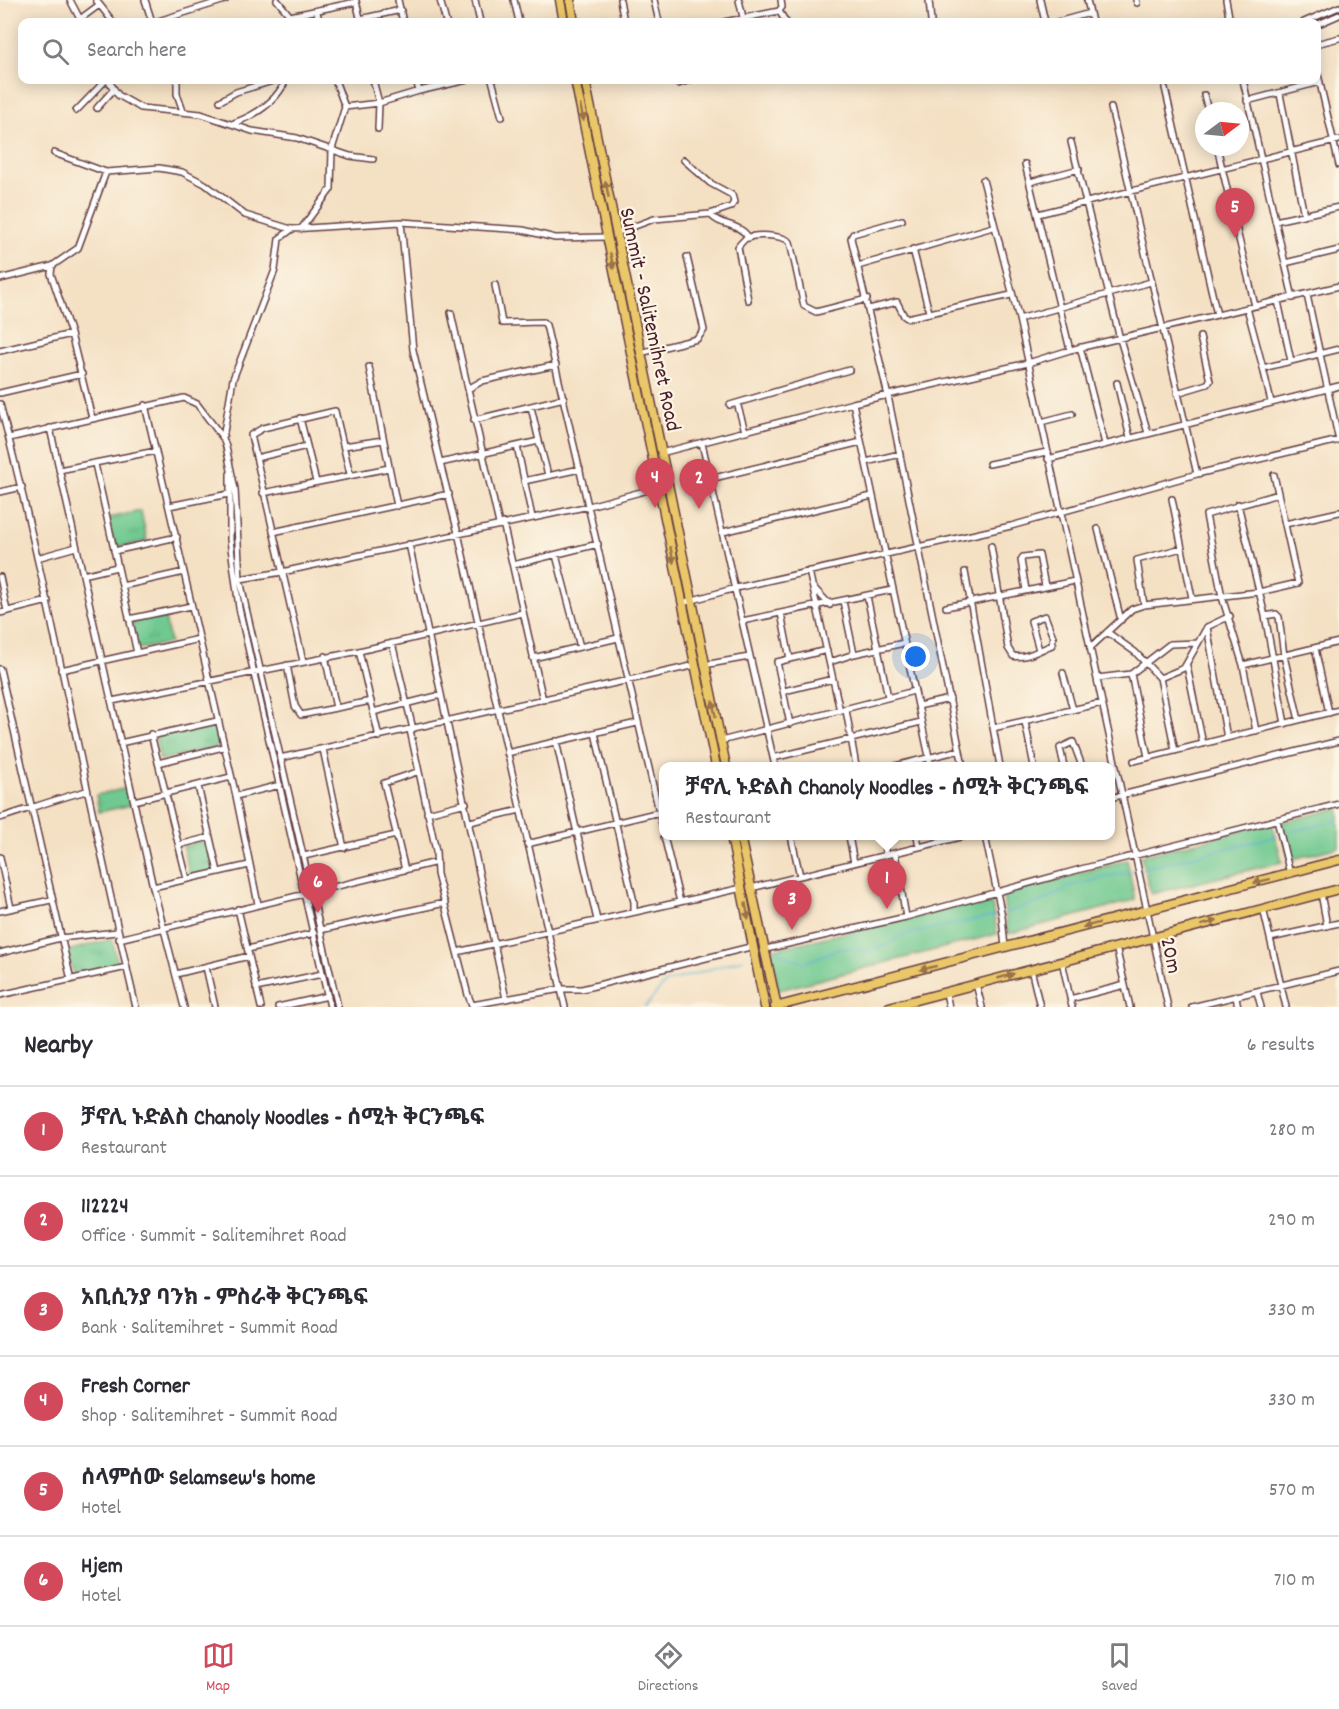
<!DOCTYPE html>
<html lang="en">
<head>
<meta charset="utf-8">
<style>
	body { margin:0; font-family:Dekko,"Noto Sans Ethiopic",sans-serif; background:#f2f2f3; color:#2b2b33 }
	.compass { position:absolute; left:1195px; top:102px; width:54px; height:54px; border-radius:50%; background:#fff; box-shadow:0 3px 15px #0003; rotate:74deg }
	.you { position:absolute; left:916px; top:657px; width:21px; height:21px; margin:-15px; border:4px solid #fff; border-radius:50%; background:#1a73e8; box-shadow:0 0 0 9px #1a73e833 }
	.badge { display:grid; place-items:center; width:39px; height:39px; border-radius:50%; background:#d1495b; color:#fff; font-size:20px; font-weight:700 }
	.pin { position:absolute; translate:-50% -50px; filter:drop-shadow(0 2px 3px #0008) }
	.pin::after { content:''; position:absolute; top:32px; width:21px; height:18px; background:inherit; clip-path:polygon(0 0,100% 0,50% 100%) }
	.popup { position:absolute; left:659px; top:762px; width:456px; height:78px; box-sizing:border-box; display:grid; place-content:center; border-radius:12px; background:#fff; filter:drop-shadow(0 2px 4px #0005); font-size:20px; white-space:nowrap; color:#7c7c81 }
	.popup b { font-size:22px; color:#2b2b33 }
	.popup::after { content:''; position:absolute; left:50%; top:100%; margin-left:-12px; border:12px solid transparent; border-top-color:#fff }
	.list { margin:0; padding:0; list-style:none }
	h2 { display:flex; justify-content:space-between; align-items:center; height:78px; margin:0; padding:0 24px; font-size:26px }
	h2 small { font-size:20px; font-weight:400; color:#7c7c81 }
	.list li { display:grid; grid-template-columns:39px 1fr auto; gap:18px; align-items:center; box-sizing:border-box; height:90px; padding:0 24px; border-top:2px solid #e1e1e2 }
	.list b { display:block; font-size:22px; white-space:nowrap }
	.list p { margin:0; font-size:20px; white-space:nowrap; color:#7c7c81 }
	.list em { font-size:20px; font-style:normal; color:#7c7c81 }
	.icon { flex:none; width:33px; height:33px; fill:none; stroke:currentColor; stroke-width:2; stroke-linecap:round; stroke-linejoin:round }
	.map { position:relative; flex:none; width:1339px; height:1007px; overflow:hidden }
	.search { position:absolute; background:#fff; box-shadow:0 3px 15px #0003; left:18px; right:18px; top:18px; height:66px; display:flex; align-items:center; gap:15px; box-sizing:border-box; padding:0 21px; border-radius:12px; color:#7c7c81; font-size:22px }
	.sheet { height:618px; background:#fff }
	nav { display:flex; justify-content:space-around; align-items:center; box-sizing:border-box; height:84px; border-top:2px solid #e1e1e2; background:#fff; font-size:16px; color:#7c7c81 }
	nav a { display:grid; justify-items:center; gap:3px }
	nav .on { color:#d1495b }
	.map>svg:first-child { display:block }
</style>
</head>
<body>
<div class="map">
<svg width="1339" height="1007" viewBox="0 0 1339 1007">
	<defs>
		<pattern id="grass-tufts" width="24" height="20" patternUnits="userSpaceOnUse" patternTransform="scale(1.5)"><rect width="24" height="20" fill="#6fc990"/><path d="M3 7l-1-3M5 7V3M7 7l1-3M15 17l-1-3M17 17v-4M19 17l1-3" fill="none" stroke="#62ac7c"/></pattern>
	</defs>
	<rect width="100%" height="100%" fill="#fcf5e5"/>
	<filter id="ink" filterUnits="userSpaceOnUse"><feTurbulence type="fractalNoise" baseFrequency=".0167" numOctaves="2"/><feDisplacementMap in="SourceGraphic" scale="12" xChannelSelector="R" yChannelSelector="G"/><feConvolveMatrix kernelMatrix="1 2 1 2 8 2 1 2 1" color-interpolation-filters="sRGB"/></filter>
	<filter id="wash" filterUnits="userSpaceOnUse"><feTurbulence type="fractalNoise" baseFrequency=".008" numOctaves="4" result="noise"/><feDisplacementMap in="SourceGraphic" scale="24" xChannelSelector="R" yChannelSelector="G"/><feGaussianBlur stdDeviation="1.35" result="paint"/><feColorMatrix in="noise" values="0 0 0 0 0 0 0 0 0 0 0 0 0 0 0 0 0 1.4 0 .05"/><feComposite in="paint" operator="in"/></filter>
	<g filter="url(#wash)">
		<rect width="100%" height="100%" fill="#f4e0c3"/>
		<path fill="url(#grass-tufts)" stroke="#5c745e" stroke-width="1.5" d="M141 511 147 541 114 548 108 518Z
			M164 613 170 643 138 649 131 620Z
			M214 723 220 746 160 760 155 735Z
			M128 788 132 805 99 812 96 795Z
			M210 839 217 871 190 877 183 846Z
			M112 939 118 964 74 975 67 951Z"/>
		<path fill="#6fc990" stroke="#5c745e" stroke-width="1.5" d="M1339 808V847L1289 860 1280 823Z
			M1272 823 1282 862 1151 894 1141 856Z
			M1127 860 1135 900 1008 934 1003 895Z
			M991 899 997 934 779 990 770 950Z"/>
		<g fill="none" stroke-linecap="round" stroke-linejoin="round">
			<path stroke="#50acce" stroke-width="1.5" d="M1282 834 1339 820
				M1003 914 1042 901 1071 886 1277 836
				M777 952 804 963 838 949 858 948 863 952 888 945 902 935 999 915
				M645 1007 665 983 743 959"/>
		</g>
	</g>
	<g filter="url(#ink)">
		<g fill="none" stroke-linecap="round" stroke-linejoin="round">
			<defs>
				<path id="minor" d="M70 0 81 21
					M96 0 113 22
					M145 0 152 22
					M277 0 295 22
					M398 0 403 22
					M440 0 446 22
					M475 0 480 22
					M514 0 519 22
					M620 0 624 22
					M654 0 659 22
					M739 0 744 22
					M929 0 931 22
					M1040 0 1045 22
					M1136 0 1137 3
					M1226 0 1230 22
					M356 1 361 22
					M317 11 319 22
					M779 11 786 22
					M1090 13 1092 22
					M290 16 356 2
					M360 19 401 10
					M76 22 99 5
					M155 22 225 0
					M724 22 779 11 782 7 781 0
					M1057 22 1090 13 1087 0
					M1304 22 1339 7
					M1316 25 1339 15
					M1316 44 1339 38
					M1316 66 1339 165
					M76 80H84
					M108 80 118 95 141 108 201 114 252 131 297 138 350 156 373 159
					M177 80V94L183 111
					M335 80 345 107 379 103 378 129
					M373 80 379 103 419 91
					M416 80 419 91 467 80
					M492 80 502 117
					M673 80 678 84 690 80
					M1243 80 1293 298
					M1165 88 1217 315
					M1280 94 1304 215
					M1204 95 1208 111
					M220 101 236 92 276 80
					M1247 101 1320 82
					M97 108 114 89
					M1111 108 1197 474
					M76 111 106 80
					M234 123C256 115 276 102 286 80
					M1071 142 1120 339 1148 433
					M1217 147 1255 306
					M54 153 106 172 159 168 182 172 205 184 245 215 291 229
					M1025 164 1070 350
					M983 180 1019 319 1168 1007
					M1030 182 1079 169
					M710 214C720 227 739 222 749 238
					M1038 214 1339 140
					M902 220 853 234 851 238 888 396 963 766
					M1275 221 1339 207
					M401 222 413 350 440 463
					M301 229 331 189 332 149 345 107
					M616 233 654 219 710 214 731 207 734 202 732 195 710 183 684 160
					M913 249 929 312
					M1285 263 1339 250
					M858 266 993 227
					M0 279 52 266
					M495 285 502 323 543 322 546 325 664 833
					M1307 295 1339 441
					M748 300 738 247C739 245 743 241 745 239 754 233 783 235 790 242L804 306 816 312 867 299
					M1278 301 1291 361
					M1247 308 1263 368 1339 349
					M869 309 897 302 904 316 907 318 1011 295
					M451 313 468 389
					M1019 319 1151 282
					M1080 347 1105 444
					M0 351 71 334
					M640 353 697 339 704 330 687 257
					M369 367 397 506
					M1263 368 1271 402
					M1117 383 1130 438
					M0 393 82 374
					M1177 393 1207 384 1210 381 1200 337
					M737 403 745 431
					M853 403 931 766
					M0 404C52 604 88 807 136 1007
					M145 405 236 796 258 904
					M730 405 849 370
					M531 407 539 441 440 463 458 533 565 1007
					M92 418 71 334 51 274 52 266 78 248 106 172
					M300 418 316 482
					M474 420 564 398
					M1041 422 1072 414
					M50 428 153 887 184 1007
					M9 438 184 398 197 404 223 438 226 447 235 489 240 579 246 608 338 1007
					M223 438 233 379 275 270 279 239 292 229 401 222 523 230 555 238 607 237
					M539 441 548 475
					M702 443 742 621
					M344 446 383 440
					M517 446 532 517
					M661 453 853 403 1028 363 1070 350 1339 286
					M256 458 307 446
					M1048 459 1339 386
					M866 462 900 454
					M95 464 137 653
					M989 464 1047 452
					M59 470 156 451
					M230 474V540L239 608 330 1007
					M710 479 861 442
					M524 481 580 469
					M0 492 22 487
					M263 493 389 468
					M1278 494 1206 515 1222 597 1243 665 1339 642
					M1172 499 1192 598
					M1238 504 1265 616 1285 724
					M169 506 229 494
					M503 523 543 700
					M499 524 468 389 482 381 556 365
					M1285 524 1339 512
					M1098 529 1121 620
					M273 532 449 494
					M723 532 872 496
					M409 544 506 999
					M991 546 1008 648 1013 656C1025 659 1040 650 1052 645L1053 637 1045 616 1031 621 1039 650
					M114 551 177 537
					M556 555 580 647
					M37 558 76 547
					M513 565 598 544
					M809 571 840 711
					M965 572 1000 766
					M83 575 117 567
					M0 577 7 611
					M240 579 282 572 589 506 659 487
					M122 586 184 572
					M814 588 830 605
					M1026 590 1021 560 1023 557 1039 555 1045 586
					M867 596 888 697
					M682 603 736 588 1011 526 1197 474 1339 440
					M1144 605 1137 560 1182 548
					M946 607 1075 581
					M0 613 48 601
					M781 613 790 659
					M1265 616 1276 614 1279 617 1284 656 1299 720
					M129 619 191 606
					M1207 627 1227 738
					M1107 632 1135 652 1160 678 1175 751
					M392 643 413 729
					M1090 648 1132 609 1144 605 1259 592 1298 583 1274 475
					M1315 648 1329 713
					M359 651 379 737
					M854 654 904 643
					M325 656 336 708
					M533 658 618 638
					M303 661 251 435 263 428 335 411 350 474
					M830 662 854 654 843 601
					M287 665 295 706 301 715 371 701
					M704 665 749 657
					M1243 665 1256 731
					M1187 666 1203 744
					M0 669 71 980
					M61 670 199 639
					M1063 673 1073 710
					M1131 674 1170 644 1198 643
					M1097 678 1131 674 1148 757
					M1160 678 1184 668 1207 627 1230 616
					M784 691 833 679
					M112 701 359 651 522 613
					M918 706 950 699
					M846 710 856 766
					M373 712 441 695
					M1025 722 1034 766
					M790 724 777 662 827 650
					M993 728 1102 703
					M410 730 436 851 437 874 468 995 472 1005
					M595 733 634 902V912
					M151 734 187 879
					M556 741 597 920
					M721 741 914 691
					M120 743 217 721
					M323 749 344 848
					M507 753 637 723
					M280 758 696 665
					M773 758 921 722
					M1134 761 1339 710
					M158 763 223 747
					M775 766 742 621 892 590
					M895 766 960 750
					M1064 766 1060 748 1073 742 1082 766
					M198 786 218 872
					M236 796 280 785
					M1110 798 1339 741
					M134 801 231 777
					M427 813 466 803
					M0 818C29 809 56 799 86 791
					M1277 820 1290 874
					M470 822 520 810
					M664 836 680 902
					M791 836 800 876
					M849 836 854 863
					M882 836 886 855
					M917 836 919 847
					M985 836 1002 916 1005 948
					M527 844 664 811
					M179 845 210 837
					M895 853 906 917
					M304 856 396 835
					M0 857 11 908
					M405 870 384 783 417 772
					M153 887 249 865
					M751 888 964 836
					M1321 893 1327 926
					M1263 908 1286 1007
					M238 909 261 1007
					M0 911 51 900
					M320 930 445 903
					M1270 938 1339 923
					M119 939 437 862
					M1116 947 1130 1007
					M248 949 314 933
					M766 949 906 917 1081 869 1339 804
					M457 952 742 888
					M0 953 60 938 117 932
					M1062 961 1072 1007
					M206 967 215 1007
					M1031 969 1040 1007
					M176 974 249 956
					M976 984 982 1007
					M256 988 322 974
					M1257 992 1261 1007
					M946 993 949 1007
					M0 995 127 967
					M1236 997 1238 1007
					M1070 999 1125 985
					M472 1005 561 989H582L754 946
					M278 1007 328 996
					M1192 1007 1339 971"/>
				<path id="primary" d="M560 0 564 22
					M570 0 574 22
					M575 80 716 766
					M585 80 726 766
					M731 836 765 1007
					M740 836 777 1007
					M775 1007 1339 860
					M889 1007 1339 889"/>
			</defs>
			<use href="#minor" stroke="#643c42" stroke-width="8"/>
			<use href="#primary" stroke="#643c42" stroke-width="11"/>
			<use href="#minor" stroke="#fff" stroke-width="5"/>
			<use href="#primary" stroke="#eac769" stroke-width="8"/>
		</g>
		<defs><path id="oneway-solid" d="M-6-.8H1V-3.2L6.5 0L1 3.2V.8H-6Z" transform="scale(1.5)"/></defs>
		<g fill="#9a734a">
			<use href="#oneway-solid" transform="translate(582 113) rotate(78)"/>
			<use href="#oneway-solid" transform="translate(607 189) rotate(-101)"/>
			<use href="#oneway-solid" transform="translate(612 261) rotate(78)"/>
			<use href="#oneway-solid" transform="translate(672 555) rotate(79)"/>
			<use href="#oneway-solid" transform="translate(714 709) rotate(-102)"/>
			<use href="#oneway-solid" transform="translate(1262 881) rotate(166)"/>
			<use href="#oneway-solid" transform="translate(747 911) rotate(79)"/>
			<use href="#oneway-solid" transform="translate(1209 923) rotate(-15)"/>
			<use href="#oneway-solid" transform="translate(1091 925) rotate(165)"/>
			<use href="#oneway-solid" transform="translate(928 968) rotate(166)"/>
			<use href="#oneway-solid" transform="translate(1006 976) rotate(-16)"/>
		</g>
	</g>
	<g text-anchor="middle" stroke-width="4.5" stroke-linejoin="round" paint-order="stroke">
		<g font-size="22" fill="#4a1f2b" stroke="#fcf5e5">
			<text transform="translate(652 319) rotate(78)" y="8">Summit - Salitemihret Road</text>
			<text transform="translate(1173 955) rotate(78)" y="8">20m</text>
		</g>
	</g>
</svg>
<svg class="compass" viewBox="-18 -18 36 36"><path d="M0-13l5 13h-10z" fill="#e53935"/><path d="M0 13l5-13h-10z" fill="#7c7c81"/></svg>
<div class="you"></div>
<div class="pin badge" style="left:887px;top:909px">1</div>
<div class="popup"><b>ቻኖሊ ኑድልስ Chanoly Noodles - ሰሚት ቅርንጫፍ</b>Restaurant</div>
<div class="pin badge" style="left:699px;top:509px">2</div>
<div class="pin badge" style="left:792px;top:930px">3</div>
<div class="pin badge" style="left:655px;top:508px">4</div>
<div class="pin badge" style="left:1235px;top:238px">5</div>
<div class="pin badge" style="left:318px;top:913px">6</div>
<div class="search"><svg class="icon" aria-label="search" viewBox="0 0 24 24"><circle cx="10" cy="10" r="6"/><path d="M15 15l6 6"/></svg>Search here</div>
</div>
<section class="sheet">
<h2>Nearby<small>6 results</small></h2>
<ul class="list">
<li><span class="badge">1</span><div><b>ቻኖሊ ኑድልስ Chanoly Noodles - ሰሚት ቅርንጫፍ</b><p>Restaurant</p></div><em>280 m</em></li>
<li><span class="badge">2</span><div><b>112224</b><p>Office · Summit - Salitemihret Road</p></div><em>290 m</em></li>
<li><span class="badge">3</span><div><b>አቢሲንያ ባንክ - ምስራቅ ቅርንጫፍ</b><p>Bank · Salitemihret - Summit Road</p></div><em>330 m</em></li>
<li><span class="badge">4</span><div><b>Fresh Corner</b><p>Shop · Salitemihret - Summit Road</p></div><em>330 m</em></li>
<li><span class="badge">5</span><div><b>ሰላምሰው Selamsew's home</b><p>Hotel</p></div><em>570 m</em></li>
<li><span class="badge">6</span><div><b>Hjem</b><p>Hotel</p></div><em>710 m</em></li>
</ul>
</section>
<nav>
<a class="on"><svg class="icon" aria-label="map" viewBox="0 0 24 24"><path d="M3 6l6-2 6 2 6-2v14l-6 2-6-2-6 2zM9 4v14M15 6v14"/></svg>Map</a>
<a><svg class="icon" aria-label="directions" viewBox="0 0 24 24"><path d="M12 3l9 9-9 9-9-9zM9 14v-3h6M13 9l2 2-2 2"/></svg>Directions</a>
<a><svg class="icon" aria-label="saved" viewBox="0 0 24 24"><path d="M7 4h10v16l-5-4-5 4z"/></svg>Saved</a>
</nav>
</body>
</html>
